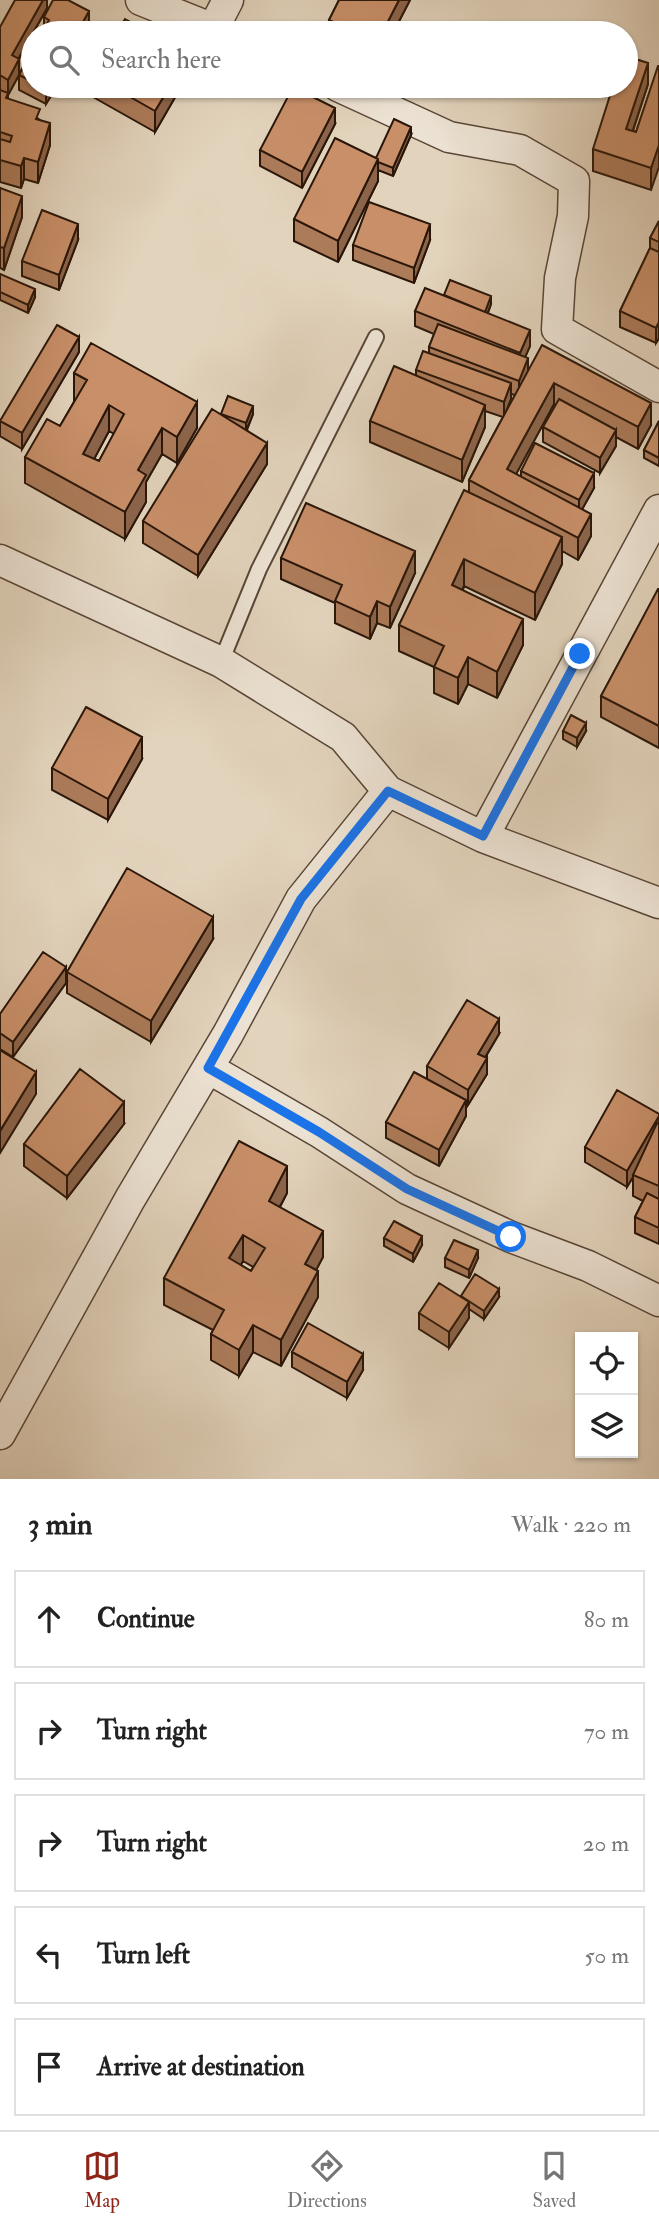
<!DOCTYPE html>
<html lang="en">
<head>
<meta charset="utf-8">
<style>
	body { margin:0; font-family:"IM FELL Double Pica",serif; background:#f2f2f2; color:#222 }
	.controls { position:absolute; right:21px; bottom:21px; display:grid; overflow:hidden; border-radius:0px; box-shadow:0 2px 5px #0004 }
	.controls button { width:63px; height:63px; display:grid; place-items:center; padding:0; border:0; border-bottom:2px solid #e0e0e0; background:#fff; color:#222; font:35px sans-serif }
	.stop { position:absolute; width:21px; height:21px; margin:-16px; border:5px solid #1a73e8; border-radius:50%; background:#fff }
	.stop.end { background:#1a73e8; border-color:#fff; box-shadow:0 2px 7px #0008 }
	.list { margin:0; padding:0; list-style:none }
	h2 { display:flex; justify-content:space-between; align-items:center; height:91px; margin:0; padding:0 28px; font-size:30px }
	h2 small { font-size:23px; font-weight:400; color:#767676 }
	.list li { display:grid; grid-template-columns:46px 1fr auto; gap:21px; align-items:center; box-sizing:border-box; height:98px; margin:0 14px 14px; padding:0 14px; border:2px solid #e0e0e0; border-radius:0px }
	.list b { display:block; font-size:26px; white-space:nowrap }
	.list em { font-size:23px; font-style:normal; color:#767676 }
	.icon { flex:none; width:38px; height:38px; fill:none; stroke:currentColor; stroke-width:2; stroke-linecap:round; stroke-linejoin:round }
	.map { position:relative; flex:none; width:659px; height:1479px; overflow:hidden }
	.search { position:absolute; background:#fff; box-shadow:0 2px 5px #0004; left:21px; right:21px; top:21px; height:77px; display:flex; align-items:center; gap:18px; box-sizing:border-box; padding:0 24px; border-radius:38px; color:#767676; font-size:26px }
	.sheet { height:651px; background:#fff }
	nav { display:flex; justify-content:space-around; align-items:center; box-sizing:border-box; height:98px; border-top:2px solid #e0e0e0; background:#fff; font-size:19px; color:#767676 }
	nav a { display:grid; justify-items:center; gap:4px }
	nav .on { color:#8f2418 }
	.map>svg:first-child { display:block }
</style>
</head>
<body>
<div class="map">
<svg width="659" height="1479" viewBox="0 0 659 1479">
	<rect width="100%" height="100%" fill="#e2d3bc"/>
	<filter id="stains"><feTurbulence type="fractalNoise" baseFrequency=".00286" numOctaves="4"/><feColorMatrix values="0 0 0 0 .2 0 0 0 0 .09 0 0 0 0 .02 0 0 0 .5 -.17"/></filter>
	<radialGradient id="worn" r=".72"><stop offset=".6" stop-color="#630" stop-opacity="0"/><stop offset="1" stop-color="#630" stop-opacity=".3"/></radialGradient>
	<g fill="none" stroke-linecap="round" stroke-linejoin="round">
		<defs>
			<path id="lane" d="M221 662 259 569 376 337"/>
			<path id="street" d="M141 0 223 33
				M213 29 228 0
				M338 86 449 137 520 150 574 181 573 216 560 278 557 329 659 387
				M0 560 221 662 343 737 388 791 483 837 659 903
				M483 837 659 510
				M208 1068 319 1132 407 1189 511 1237 588 1266 659 1301
				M0 1434 130 1199 228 1034 301 899 388 791"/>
		</defs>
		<use href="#lane" stroke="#584536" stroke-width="18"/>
		<use href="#street" stroke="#584536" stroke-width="33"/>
		<use href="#lane" stroke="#ece2d3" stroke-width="14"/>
		<use href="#street" stroke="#ece2d3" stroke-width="30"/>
	</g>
	<path fill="#ac7b5a" stroke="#2a1609" stroke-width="2" fill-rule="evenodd" d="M47 0V8L19 59V74L33 49V86H57L46 104 19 90V75L8 95V99L40 120 50 145 38 183 24 179 21 188 0 182V27Z
		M339 0H410L393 33H329V20Z
		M44 17 89 26 44 29Z
		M659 66 651 190 593 171V149L648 84 633 131 636 132Z
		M93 86H181V87L155 132 93 97Z
		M199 86H231L227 96Z
		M335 124 302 188 260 166V150Z
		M411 135 393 176 378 170V181L338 262 294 241V219L376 158Z
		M0 188 22 217 4 270 0 268Z
		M659 221V338L656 343 620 327V311L650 248V238Z
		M78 240 59 290 22 276V261Z
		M430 240 414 283 353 260V245Z
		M0 274 35 297 28 313 0 300Z
		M444 295 491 304 488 313 530 346 525 357 528 372 651 425 638 449 616 437V446L600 473 543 442V427L555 405 554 404 516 474 521 477V471L594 488 582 509 591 536 578 560 562 551V564L535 620 464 586 463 590 523 645 497 698 468 684 458 704 434 693V667L399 651V625L469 493V480L503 417 485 411V427L462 482 370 442V421L416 375V370L429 353V347L434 334 415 326V311ZM511 394 515 395 506 412 511 399Z
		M79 352 22 449 0 436V421Z
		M74 373 197 428 177 463 162 454 146 482V502L125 539 25 483V457L60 426 75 400H74ZM109 431 114 434 99 461 94 459Z
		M228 396 253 414 247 430 267 464 198 576 143 543V521L221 415Z
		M659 421V466L644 458V450Z
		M281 558 415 573 390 628 377 623 370 639 335 623V603L281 579Z
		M659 589V748L601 717V696Z
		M563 731H586L577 747 563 739Z
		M142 759 108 820 52 790V768Z
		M213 939 151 1042 67 993V972Z
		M66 983 13 1057 0 1049V1014Z
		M499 1034 485 1058 487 1074 468 1105 466 1104V1116L439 1166 386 1138V1122L427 1079V1066Z
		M659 1114V1244L635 1233V1217L643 1201 633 1196V1177L627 1187 585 1162V1147Z
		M124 1124 67 1198 24 1166V1144Z
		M287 1193 280 1207 323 1257 316 1270 318 1297 281 1366 253 1352 239 1376 211 1360V1334L213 1330 164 1305V1278ZM243 1261 253 1267 251 1271 241 1265Z
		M384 1238 422 1245 413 1262 384 1246Z
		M445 1258H478L469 1278 445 1267Z
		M461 1296 499 1297 484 1319 469 1309V1318L449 1348 419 1329V1313L461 1297Z
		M292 1352 363 1370 347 1398 292 1367Z"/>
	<path fill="#8c644a" stroke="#2a1609" stroke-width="2" d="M43 0H47V8L12 70V55Z
		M399 0H410L393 33H382Z
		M89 11V26L85 33H77Z
		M19 59V75L8 95V114L6 98 8 93V80Z
		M648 63V84L626 151V129Z
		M48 86H57L46 104V89Z
		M170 86H181V87L155 132V111Z
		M227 86H231L227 96Z
		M335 108V124L302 188V172Z
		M50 123V145L38 183V162Z
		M411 127V135L393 176V168Z
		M659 145V167L651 190V168Z
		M24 158V179L21 188V166Z
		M378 159V181L338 262V241Z
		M22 196V217L4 270V248Z
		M78 224V240L59 290V275Z
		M430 224V240L414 283V268Z
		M35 289V297L28 313V305Z
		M491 296V304L484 322V314Z
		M659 322V338L656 343V328Z
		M530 330V346L520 369V353Z
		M79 337V352L22 449V433Z
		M528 358V374L519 397V381Z
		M511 383V399L504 417V402Z
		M554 383V404L507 491V469Z
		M197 402V428L177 463V437Z
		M651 403V425L638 449V427Z
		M109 405V431L83 480V454Z
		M485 405V427L462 482V460Z
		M253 406V414L246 431V423Z
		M162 428V454L146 482V502L125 539V512L138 470Z
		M616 430V446L600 473V458Z
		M267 443V464L198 576V555Z
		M594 473V488L579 515V500Z
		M591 514V536L578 560V538Z
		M562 537V564L535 620V593Z
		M415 551V573L390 628V607Z
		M464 559V586L452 611V585Z
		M377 601V623L370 639V617Z
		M523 619V645L497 698V672Z
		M468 657V684L458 704V678Z
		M586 723V731L577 747V738Z
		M142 737V759L108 820V799Z
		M213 917V939L151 1042V1021Z
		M66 967V983L13 1057V1042Z
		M499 1019V1034L478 1069V1054Z
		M487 1058V1074L468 1105V1090Z
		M36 1072V1094L0 1153V1131Z
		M466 1100V1116L439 1166V1150Z
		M124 1102V1124L67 1198V1176Z
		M659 1116V1132L633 1175V1177L627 1187V1171Z
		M287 1166V1193L269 1227V1201Z
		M323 1231V1257L305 1291V1264Z
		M243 1235V1261L229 1285V1258Z
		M422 1236V1245L413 1262V1254Z
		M478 1250V1258L469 1278V1270Z
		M318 1271V1297L281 1366V1340Z
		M499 1289V1297L484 1319V1311Z
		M469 1302V1318L449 1348V1332Z
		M253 1325V1352L239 1376V1350Z
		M363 1354V1370L347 1398V1382Z"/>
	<path fill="#c88f69" stroke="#2a1609" stroke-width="2" fill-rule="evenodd" d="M15 0H43L12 55 19 59 8 80 0 75V27Z
		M53 0H68L89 11 77 33H42L49 20 44 17Z
		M339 0H399L382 33H356L329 20Z
		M125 19 150 33H117Z
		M33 49V82L19 75Z
		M626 56 648 63 626 129 636 132 658 66H659V145L651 168 593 149 613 86H626Z
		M111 86H170L155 111Z
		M293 87 335 108 302 172 260 150Z
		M0 90 8 93 6 98 40 109 36 119 50 123 38 162 24 158 21 166 0 160V139L10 142 12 136 0 132Z
		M394 119 411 127 393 168 378 162V159L376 158Z
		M335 138 378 159 338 241 294 219Z
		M0 188 22 196 4 248 0 247Z
		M369 202 430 224 414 268 353 245Z
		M42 210 78 224 59 275 22 261Z
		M659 221V242L650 238Z
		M650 248 659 252V322L656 328 620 311Z
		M0 274 35 289 28 305 0 292Z
		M450 280 491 296 485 312 444 295Z
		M425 288 530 330 520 353 415 311Z
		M438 324 528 358 519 381 429 347Z
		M57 325 79 337 22 433 0 421Z
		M91 343 197 402 177 437 162 428 138 470 146 475 125 512 25 457 47 419 60 426 87 380 74 373ZM109 405 124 414 99 461 83 454Z
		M542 345 651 403 638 427 554 383 507 469 591 514 578 538 469 480Z
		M423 351 511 383 504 402 416 370Z
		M394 366 485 405 462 460 370 421Z
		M228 396 253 406 246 423 221 414Z
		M559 399 616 430 600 458 543 427Z
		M212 409 267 443 198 555 143 521Z
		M659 421V458L644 450Z
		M535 443 594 473 579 500 521 471Z
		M464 490 562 537 535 593 464 559 452 585 523 619 497 672 468 657 458 678 434 667 444 646 399 625Z
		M306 503 415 551 390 607 377 601 370 617 335 601 342 585 281 558Z
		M658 589H659V726L601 696Z
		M86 707 142 737 108 799 52 768Z
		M571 715 586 723 577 738 563 731Z
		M127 868 213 917 151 1021 67 972Z
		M43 952 66 967 13 1042 0 1033V1014Z
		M467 1000 499 1019 478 1054 487 1058 468 1090 427 1066Z
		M0 1050 36 1072 0 1131Z
		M80 1069 124 1102 67 1176 24 1144Z
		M414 1072 466 1100 439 1150 386 1122Z
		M617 1090 659 1114V1116L627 1171 585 1147Z
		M657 1123 659 1124V1186L633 1175Z
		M239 1141 287 1166 269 1201 323 1231 305 1264 318 1271 281 1340 253 1325 239 1350 211 1334 224 1310 164 1278ZM243 1235 265 1248 251 1271 229 1258Z
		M647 1193 659 1199V1228L635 1217Z
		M394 1221 422 1236 413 1254 384 1238Z
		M454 1240 478 1250 469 1270 445 1258Z
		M475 1274 499 1289 484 1311 461 1296Z
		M439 1283 469 1302 449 1332 419 1313Z
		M308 1323 363 1354 347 1382 292 1352Z"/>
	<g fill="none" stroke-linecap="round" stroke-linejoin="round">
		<path stroke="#1a73e8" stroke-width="9" d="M511 1237 407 1189 319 1132 208 1068 301 899 388 791 483 836 580 654"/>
	</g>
	<rect width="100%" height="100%" filter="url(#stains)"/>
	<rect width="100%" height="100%" fill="url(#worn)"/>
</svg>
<div class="controls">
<button><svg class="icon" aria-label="locate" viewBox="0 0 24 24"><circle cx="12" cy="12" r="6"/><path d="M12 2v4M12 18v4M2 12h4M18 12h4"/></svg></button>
<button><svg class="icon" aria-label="layers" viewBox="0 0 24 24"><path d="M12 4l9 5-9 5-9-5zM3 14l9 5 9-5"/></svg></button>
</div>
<div class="stop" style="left:511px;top:1237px"></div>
<div class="stop end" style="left:580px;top:654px"></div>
<div class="search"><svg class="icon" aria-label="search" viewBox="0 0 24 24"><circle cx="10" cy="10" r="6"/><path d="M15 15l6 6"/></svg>Search here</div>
</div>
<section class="sheet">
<h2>3 min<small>Walk · 220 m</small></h2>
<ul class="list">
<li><svg class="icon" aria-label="ahead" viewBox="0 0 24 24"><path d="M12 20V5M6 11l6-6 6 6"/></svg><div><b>Continue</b></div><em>80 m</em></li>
<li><svg class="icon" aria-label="right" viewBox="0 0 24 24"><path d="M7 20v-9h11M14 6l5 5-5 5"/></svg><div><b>Turn right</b></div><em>70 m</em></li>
<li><svg class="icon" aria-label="right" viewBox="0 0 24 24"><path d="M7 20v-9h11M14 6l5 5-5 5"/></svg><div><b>Turn right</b></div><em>20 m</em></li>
<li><svg class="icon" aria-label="left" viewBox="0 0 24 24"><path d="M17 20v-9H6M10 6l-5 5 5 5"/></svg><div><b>Turn left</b></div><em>50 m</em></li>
<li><svg class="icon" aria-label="arrive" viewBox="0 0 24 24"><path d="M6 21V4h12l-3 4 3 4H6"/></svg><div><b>Arrive at destination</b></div></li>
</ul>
</section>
<nav>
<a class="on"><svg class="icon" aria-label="map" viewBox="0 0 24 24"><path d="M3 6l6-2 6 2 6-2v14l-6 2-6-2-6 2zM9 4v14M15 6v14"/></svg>Map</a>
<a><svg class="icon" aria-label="directions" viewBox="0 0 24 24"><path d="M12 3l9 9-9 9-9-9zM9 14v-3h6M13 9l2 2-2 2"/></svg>Directions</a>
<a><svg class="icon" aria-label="saved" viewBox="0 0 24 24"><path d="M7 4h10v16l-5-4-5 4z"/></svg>Saved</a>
</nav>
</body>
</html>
